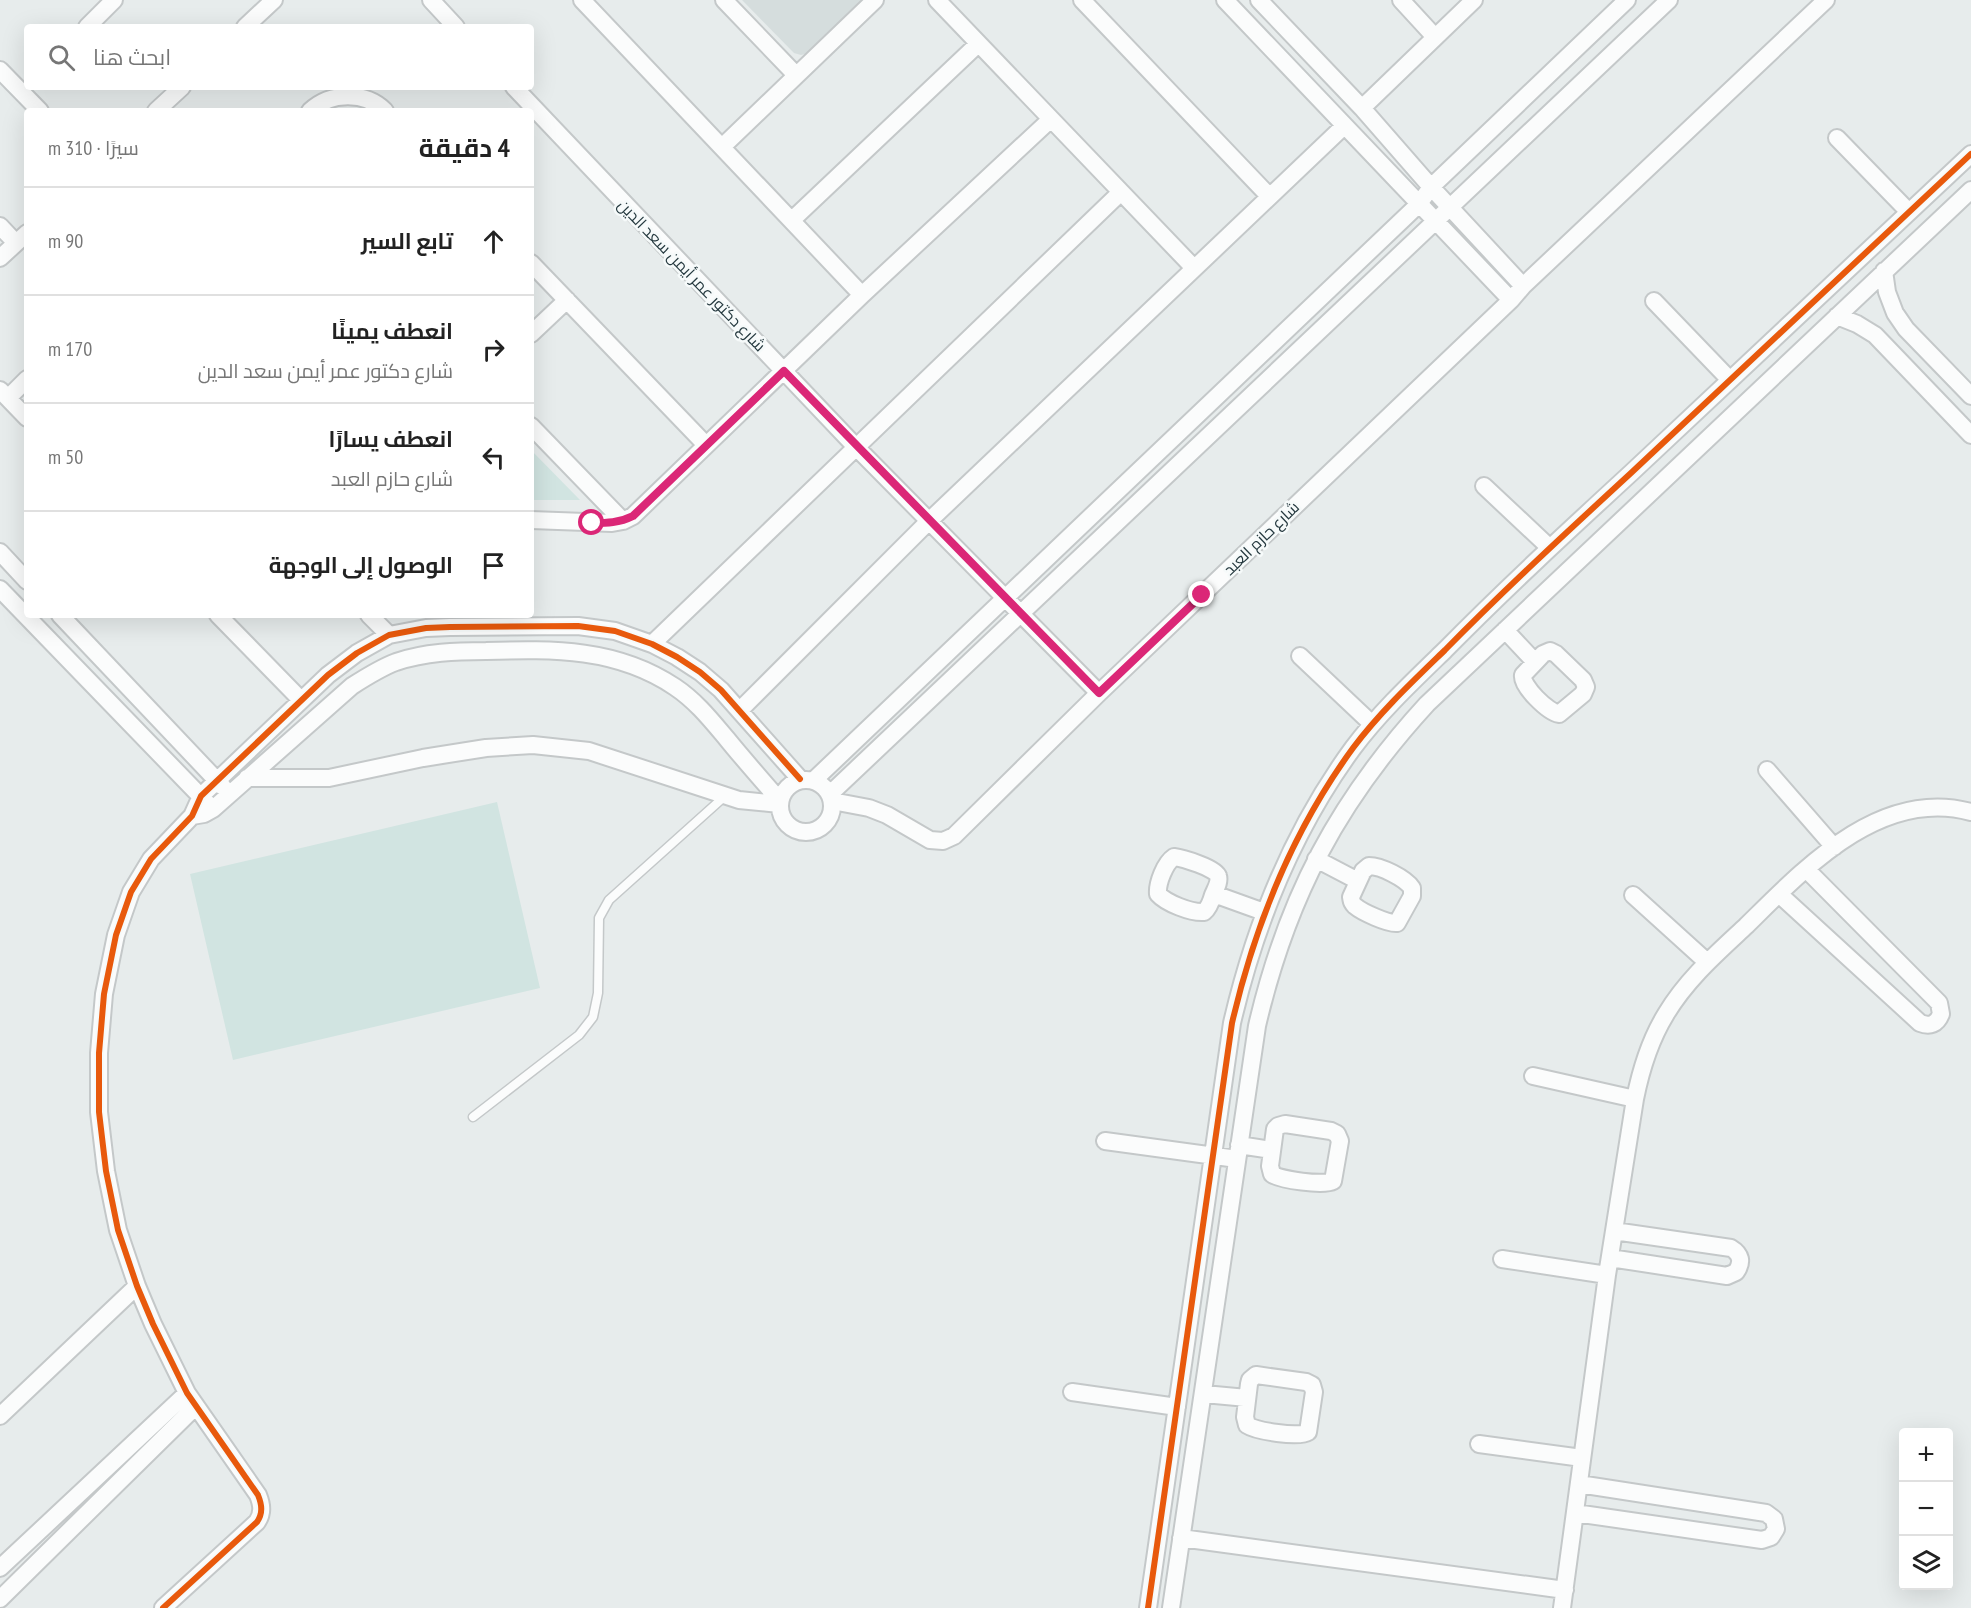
<!DOCTYPE html>
<html lang="ar">
<head>
<meta charset="utf-8">
<style>
	body { margin:0; font-family:"PT Sans Narrow",Cairo,sans-serif; background:#f2f2f2; color:#222; direction:rtl }
	.controls { position:absolute; right:18px; bottom:18px; display:grid; overflow:hidden; border-radius:6px; box-shadow:0 6px 24px #0002 }
	.controls button { width:54px; height:54px; display:grid; place-items:center; padding:0; border:0; border-bottom:2px solid #e0e0e0; background:#fff; color:#222; font:30px sans-serif }
	.stop { position:absolute; width:18px; height:18px; margin:-14px; border:4px solid #db2777; border-radius:50%; background:#fff }
	.stop.end { background:#db2777; border-color:#fff; box-shadow:0 2px 6px #0008 }
	.list { margin:0; padding:0; list-style:none }
	h2 { display:flex; justify-content:space-between; align-items:center; height:78px; margin:0; padding:0 24px; font-size:26px }
	h2 small { font-size:20px; font-weight:400; color:#767676 }
	.list li { display:grid; grid-template-columns:39px 1fr auto; gap:18px; align-items:center; box-sizing:border-box; height:108px; padding:0 24px; border-top:2px solid #e0e0e0 }
	.list b { display:block; font-size:22px; white-space:nowrap }
	.list p { margin:0; font-size:20px; white-space:nowrap; color:#767676 }
	.list em { font-size:20px; font-style:normal; color:#767676 }
	.icon { flex:none; width:33px; height:33px; fill:none; stroke:currentColor; stroke-width:2; stroke-linecap:round; stroke-linejoin:round }
	.map { position:relative; flex:none; width:1971px; height:1608px; overflow:hidden; direction:ltr }
	.search { position:absolute; background:#fff; box-shadow:0 6px 24px #0002; left:24px; top:24px; width:510px; height:66px; display:flex; align-items:center; gap:15px; box-sizing:border-box; padding:0 21px; border-radius:6px; color:#767676; font-size:22px }
	.panel { position:absolute; background:#fff; box-shadow:0 6px 24px #0002; left:24px; top:108px; width:510px; height:510px; border-radius:6px; direction:rtl }
	.map>svg:first-child { display:block }
</style>
</head>
<body>
<div class="map">
<svg width="1971" height="1608" viewBox="0 0 1971 1608">
	<rect width="100%" height="100%" fill="#e7ecec"/>
	<path fill="#d5dddd" d="M742 0H864L809 53 801 55 794 53Z"/>
	<path fill="#d1e4e1" d="M531 450 580 500H531Z
		M497 802 540 988 233 1060 190 874Z"/>
	<g fill="none" stroke-linecap="round" stroke-linejoin="round">
		<defs>
			<path id="service" d="M473 1117 579 1035 593 1017 598 993 599 918 609 900 725 796"/>
			<path id="minor" d="M431 0 456 27
				M582 0 862 295
				M724 0 796 75
				M937 0 1194 268
				M1082 0 1269 196
				M1225 0 1511 300
				M1259 0 1362 108 1431 187 1523 286
				M1401 0 1435 37
				M87 27 114 0
				M245 27 274 0
				M0 70 40 111
				M514 87 856 447 1099 693
				M1362 108 1474 0
				M156 111 182 87
				M310 111C330 92 365 91 385 111
				M1837 138 1909 212
				M722 147 875 0
				M792 220 978 44
				M0 226 16 243
				M0 258 27 233
				M531 263 706 445
				M1884 271 1887 292 1895 313 1906 329 1971 396
				M1654 301 1730 380
				M1837 316 1857 324 1875 335 1971 435
				M531 334 567 300
				M0 390 27 418
				M8 398 27 379
				M531 426 623 521
				M1484 486 1550 548
				M531 520 612 523 623 521 633 516 862 295 1051 119
				M0 552 27 581
				M0 589 208 804
				M60 615 223 787
				M218 615 301 700
				M369 615 389 635
				M1505 630 1535 662
				M652 644 1121 192
				M1550 651 1556 654 1583 680 1586 687 1583 694 1559 714C1548 712 1521 686 1523 675L1543 654Z
				M1300 656 1372 724
				M740 710 929 521 1344 126
				M1767 770 1834 847
				M247 778H329L423 758 486 748 533 745 589 751 739 800 779 804
				M780 806a26 26 0 1 1 52 0a26 26 0 1 1-52 0Z
				M814 780 1419 204 1431 187 1627 0
				M830 794 1669 0
				M832 801 869 808 887 815 930 840 943 841 954 836 1099 693 1511 300 1523 286 1826 0
				M192 816 204 814 213 809 352 686C366 677 380 668 396 662 425 652 457 651 486 651 554 649 617 648 675 687 696 701 711 720 727 739 744 760 762 780 780 801
				M1174 857C1182 858 1216 868 1218 876 1220 882 1215 890 1213 895 1211 902 1209 908 1204 912 1191 913 1166 903 1158 894 1157 883 1165 863 1174 857Z
				M1316 859 1358 881
				M1369 866C1381 866 1405 878 1412 888V896L1397 923C1388 924 1362 912 1355 906 1351 902 1352 902 1351 897L1363 871Z
				M1214 894 1264 912
				M1779 894 1920 1023C1930 1027 1937 1024 1941 1014L1939 1003 1806 869
				M1633 895 1707 962
				M1533 1076 1635 1099
				M1285 1124 1331 1131 1337 1134 1340 1141 1333 1181C1324 1186 1280 1180 1272 1174L1270 1166 1275 1129 1278 1126Z
				M1105 1141 1237 1159
				M1239 1145 1272 1150
				M1610 1258 1727 1276 1736 1272C1743 1262 1741 1254 1731 1248L1614 1231
				M1502 1259 1607 1275
				M1256 1375 1306 1382 1312 1385 1314 1392 1308 1432C1299 1438 1256 1431 1247 1425L1245 1417 1249 1384 1250 1380Z
				M1072 1392 1177 1407
				M1204 1394 1247 1398
				M0 1416 137 1286
				M1479 1444 1582 1458
				M1575 1513 1762 1540 1771 1537 1776 1529 1774 1519 1766 1513 1579 1484
				M1181 1538 1565 1590
				M0 1568 187 1393
				M0 1599 196 1406
				M163 1608 257 1522C263 1513 262 1505 258 1495L187 1393 153 1324 137 1286 118 1230 106 1171 99 1112V1053L104 994 116 935 131 892 151 859 192 816 201 796 328 675 357 653 389 635 426 628 450 627 578 626 615 631 652 644 677 657 700 672 721 690 800 779
				M1148 1608 1232 1023C1255 924 1293 830 1353 748 1380 712 1413 681 1445 650 1505 589 1568 531 1631 473 1744 367 1858 260 1971 154
				M1171 1608 1257 1026C1287 897 1338 801 1427 704L1971 190
				M1562 1608 1607 1275 1635 1099C1641 1069 1650 1040 1666 1014 1687 979 1717 953 1746 926 1804 869 1880 787 1971 812"/>
		</defs>
		<use href="#service" stroke="#c4c8c9" stroke-width="11"/>
		<use href="#minor" stroke="#c4c8c9" stroke-width="20"/>
		<use href="#service" stroke="#fbfcfc" stroke-width="8"/>
		<use href="#minor" stroke="#fbfcfc" stroke-width="16"/>
		<defs>
			<path id="cycleway" d="M163 1608 257 1522C263 1513 262 1505 258 1495L187 1393 153 1324 137 1286 118 1230 106 1171 99 1112V1053L104 994 116 935 131 892 151 859 192 816 201 796 328 675 357 653 389 635 426 628 450 627 578 626 615 631 652 644 677 657 700 672 721 690 800 779
				M1148 1608 1232 1023C1255 924 1293 830 1353 748 1380 712 1413 681 1445 650 1505 589 1568 531 1631 473 1744 367 1858 260 1971 154"/>
		</defs>
		<use href="#cycleway" stroke="#f6fafa" stroke-width="10"/>
		<use href="#cycleway" stroke="#e8590c" stroke-width="6"/>
	</g>
	<g fill="none" stroke-linecap="round" stroke-linejoin="round">
		<path stroke="#db2777" stroke-width="8" d="M592 523C607 523 619 523 633 516L784 371 1099 693 1202 595"/>
	</g>
	<g text-anchor="middle" stroke-width="5" stroke-linejoin="round" paint-order="stroke">
		<g font-size="16" fill="#25393f" stroke="#f6fafa">
			<text transform="translate(692 275) rotate(46)" y="6">شارع دكتور عمر أيمن سعد الدين</text>
			<text transform="translate(1261 538) rotate(-44)" y="6">شارع حازم العبد</text>
		</g>
	</g>
</svg>
<div class="controls">
<button>+</button>
<button>−</button>
<button><svg class="icon" aria-label="layers" viewBox="0 0 24 24"><path d="M12 4l9 5-9 5-9-5zM3 14l9 5 9-5"/></svg></button>
</div>
<div class="stop" style="left:592px;top:523px"></div>
<div class="stop end" style="left:1202px;top:595px"></div>
<div class="search"><svg class="icon" aria-label="search" viewBox="0 0 24 24"><circle cx="10" cy="10" r="6"/><path d="M15 15l6 6"/></svg>ابحث هنا</div>
<section class="panel">
<h2>4 دقيقة<small>سيرًا · 310 m</small></h2>
<ul class="list">
<li><svg class="icon" aria-label="ahead" viewBox="0 0 24 24"><path d="M12 20V5M6 11l6-6 6 6"/></svg><div><b>تابع السير</b></div><em>90 m</em></li>
<li><svg class="icon" aria-label="right" viewBox="0 0 24 24"><path d="M7 20v-9h11M14 6l5 5-5 5"/></svg><div><b>انعطف يمينًا</b><p>شارع دكتور عمر أيمن سعد الدين</p></div><em>170 m</em></li>
<li><svg class="icon" aria-label="left" viewBox="0 0 24 24"><path d="M17 20v-9H6M10 6l-5 5 5 5"/></svg><div><b>انعطف يسارًا</b><p>شارع حازم العبد</p></div><em>50 m</em></li>
<li><svg class="icon" aria-label="arrive" viewBox="0 0 24 24"><path d="M6 21V4h12l-3 4 3 4H6"/></svg><div><b>الوصول إلى الوجهة</b></div></li>
</ul>
</section>
</div>
</body>
</html>
